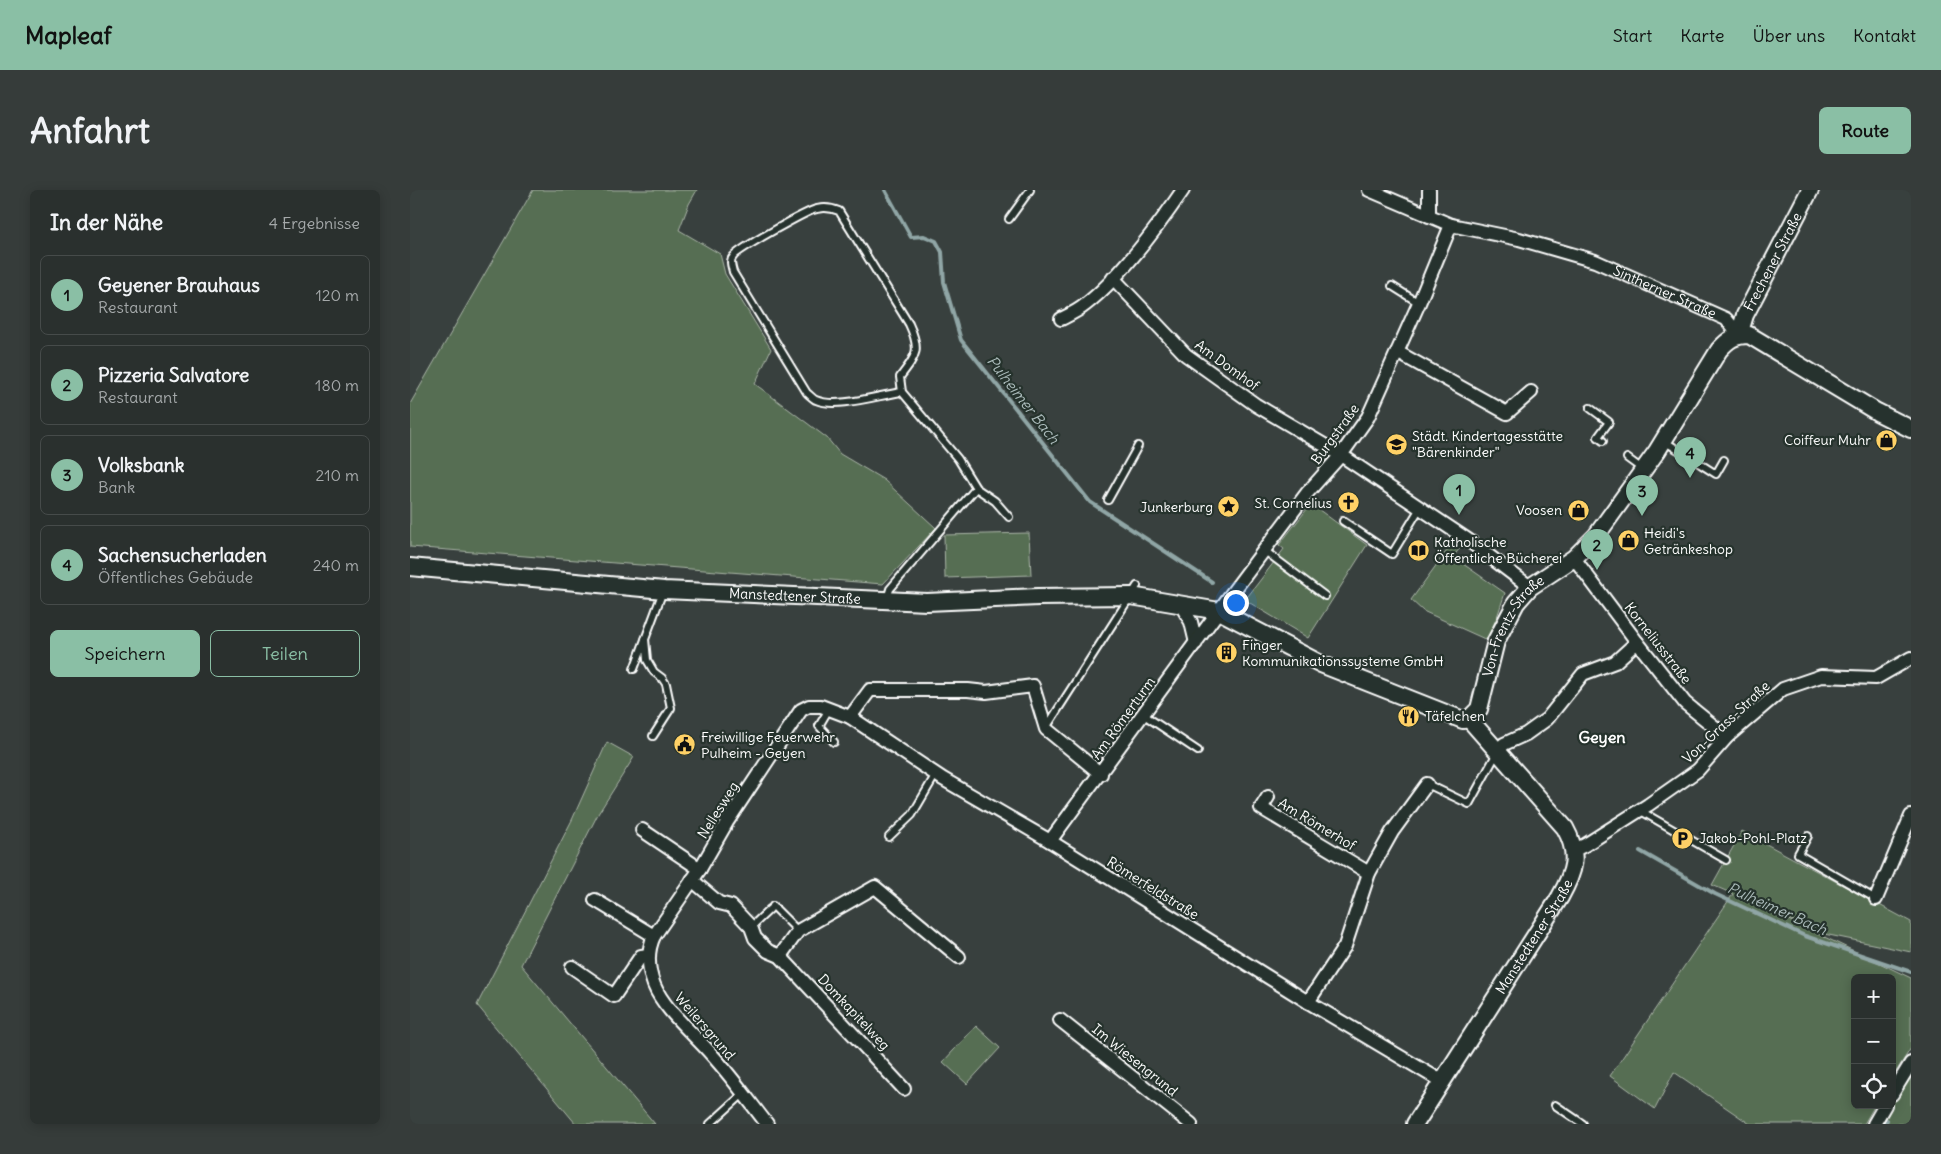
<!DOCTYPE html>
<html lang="de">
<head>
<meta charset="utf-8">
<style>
	body { margin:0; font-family:Delius,sans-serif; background:#363c3a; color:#f1f3f6 }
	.controls { position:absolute; right:15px; bottom:15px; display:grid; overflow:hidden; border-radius:8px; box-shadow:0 2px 12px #0003 }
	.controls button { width:45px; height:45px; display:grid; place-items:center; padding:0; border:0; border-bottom:1px solid #464b4a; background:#2a302e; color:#f1f3f6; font:25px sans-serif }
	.you { position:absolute; left:825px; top:412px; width:18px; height:18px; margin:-12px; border:4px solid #fff; border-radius:50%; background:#1a73e8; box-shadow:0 0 0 8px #1a73e833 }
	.badge { display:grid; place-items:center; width:32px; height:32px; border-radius:50%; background:#8abfa5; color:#111; font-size:16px; font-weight:700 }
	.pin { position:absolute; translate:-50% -41px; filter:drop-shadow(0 1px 2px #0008) }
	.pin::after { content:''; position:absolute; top:26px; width:18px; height:15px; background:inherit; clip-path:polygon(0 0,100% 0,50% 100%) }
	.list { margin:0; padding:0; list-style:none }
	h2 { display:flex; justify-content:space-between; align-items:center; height:65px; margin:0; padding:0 20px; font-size:21px }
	h2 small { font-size:16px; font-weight:400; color:#a5a9aa }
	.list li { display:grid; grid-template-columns:32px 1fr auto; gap:15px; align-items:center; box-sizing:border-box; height:80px; margin:0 10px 10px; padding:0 10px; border:1px solid #464b4a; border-radius:8px }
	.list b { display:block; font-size:19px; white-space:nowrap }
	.list p { margin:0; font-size:16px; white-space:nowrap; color:#a5a9aa }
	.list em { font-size:16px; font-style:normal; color:#a5a9aa }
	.actions { display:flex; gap:10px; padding:15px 20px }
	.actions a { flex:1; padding:11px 0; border:1px solid #8abfa5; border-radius:8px; text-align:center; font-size:18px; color:#8abfa5 }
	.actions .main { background:#8abfa5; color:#111 }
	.icon { flex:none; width:28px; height:28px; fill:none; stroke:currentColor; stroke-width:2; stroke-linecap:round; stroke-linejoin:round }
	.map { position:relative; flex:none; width:1501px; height:934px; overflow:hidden; border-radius:8px }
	header { display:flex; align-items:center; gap:30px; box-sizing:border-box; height:70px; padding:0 25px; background:#8abfa5; color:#111 }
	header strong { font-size:24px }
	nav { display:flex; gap:28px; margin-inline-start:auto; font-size:18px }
	.intro { display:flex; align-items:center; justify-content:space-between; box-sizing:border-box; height:120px; padding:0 30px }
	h1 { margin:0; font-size:35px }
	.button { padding:12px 22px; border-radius:8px; background:#8abfa5; color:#111; font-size:18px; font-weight:700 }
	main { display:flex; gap:30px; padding:0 30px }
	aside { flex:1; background:#2a302e; border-radius:8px; box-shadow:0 2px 12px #0003 }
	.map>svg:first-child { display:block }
</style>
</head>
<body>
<header>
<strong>Mapleaf</strong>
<nav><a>Start</a><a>Karte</a><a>Über uns</a><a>Kontakt</a></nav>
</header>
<div class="intro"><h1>Anfahrt</h1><a class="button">Route</a></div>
<main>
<aside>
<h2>In der Nähe<small>4 Ergebnisse</small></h2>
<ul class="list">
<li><span class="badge">1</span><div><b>Geyener Brauhaus</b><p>Restaurant</p></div><em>120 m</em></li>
<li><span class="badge">2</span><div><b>Pizzeria Salvatore</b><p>Restaurant</p></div><em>180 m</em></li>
<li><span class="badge">3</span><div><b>Volksbank</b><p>Bank</p></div><em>210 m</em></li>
<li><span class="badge">4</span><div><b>Sachensucherladen</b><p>Öffentliches Gebäude</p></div><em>240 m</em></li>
</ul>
<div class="actions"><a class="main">Speichern</a><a>Teilen</a></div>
</aside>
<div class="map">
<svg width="1501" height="934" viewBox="0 0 1501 934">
	<rect width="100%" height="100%" fill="#38403e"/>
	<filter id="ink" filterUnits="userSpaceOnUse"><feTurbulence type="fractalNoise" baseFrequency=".02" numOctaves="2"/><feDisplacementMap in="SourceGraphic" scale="10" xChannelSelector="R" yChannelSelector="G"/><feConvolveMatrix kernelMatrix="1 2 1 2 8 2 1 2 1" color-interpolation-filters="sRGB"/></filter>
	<g filter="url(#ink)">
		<path fill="#576e53" stroke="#abb6a9" d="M123 0H287L279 14 269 40 310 64 315 84 361 159 345 194 417 248 430 264 474 290 526 338 473 394 0 357V214Z
			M901 314 957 355 898 448 835 410 874 359 869 355Z
			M619 343 621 385 535 388 534 345Z
			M1043 352 1050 358 1043 367 1095 403 1087 427 1077 450 1013 421 1001 410Z
			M197 552 224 567 188 624 111 775 245 934H166L67 815 162 630Z
			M1332 641 1501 732V762L1414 744 1351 717 1501 788V858L1482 888V788H1445V915H1465L1454 934H1340L1264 882 1245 919 1200 886 1323 704 1302 695Z
			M566 836 590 858 557 894 533 872Z
			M1501 880V934H1468L1480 915H1482V911Z"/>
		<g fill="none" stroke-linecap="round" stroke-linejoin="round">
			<path stroke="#90a6a6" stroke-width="4" d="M475 0 501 47 514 46 526 51 532 62 534 92 551 150 680 312 802 392
				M1230 661 1305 704 1395 746 1501 782
				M1475 934 1477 930"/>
			<defs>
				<path id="service" d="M599 29 620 0
					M982 96 1009 113
					M492 202C469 205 427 219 406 210 403 209 400 205 397 203L323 82C322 77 319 71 323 67 327 60 398 20 407 19 414 17 422 18 429 21L499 134C511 160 507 165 490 187L492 202 548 269 566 298 585 311 599 327
					M1180 218 1199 232 1188 247 1193 251
					M1254 251 1306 284 1314 270
					M1217 268 1232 279
					M698 310 728 256
					M933 331 982 364 1010 318
					M855 361 915 406
					M477 409 480 399 566 298
					M235 449 237 470 244 482 252 488 256 494 261 518 243 546
					M224 479 253 401
					M419 519 409 536 424 552
					M734 525 788 561
					M636 538 727 396
					M1017 594 1059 614 1087 563
					M1229 620 1316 670
					M1398 646 1388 664 1466 709
					M479 647 502 625 526 584
					M363 716 388 741
					M341 737 360 719
					M1145 915 1173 934
					M300 934 333 904"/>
				<g id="minor">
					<path id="s1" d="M959 0 1041 35 1109 49 1185 71 1316 129 1329 145"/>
					<path d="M1019 26V0"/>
					<path d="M703 88 776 165 846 215 931 265 1058 350 1120 397"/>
					<path d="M651 129C659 125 668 121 675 115 711 87 747 38 773 0"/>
					<path d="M987 162 1097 223 1121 202"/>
					<path d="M1164 368 1227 452 1275 513 1317 547"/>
					<path d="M771 415 781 432 786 453"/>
					<path d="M440 527 460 500H558L576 502 623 496 636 539 691 584"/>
					<path d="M1087 562 1094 554 1116 544 1137 529 1173 484 1205 472 1227 452"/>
					<path d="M858 607 851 618 959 683"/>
					<path d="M232 640 290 679"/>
					<path d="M640 651 816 411 897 303 931 265 958 227 1009 113 1041 35"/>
					<path d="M1164 660 1175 655 1238 615 1288 580 1317 547 1373 499 1411 486 1466 488 1501 468"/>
					<path d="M282 690 309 713 321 716 341 737 345 748 358 761 370 766 494 899"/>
					<path d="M1466 709 1501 626"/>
					<path d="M185 710 244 746"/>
					<path d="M370 766 388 741 465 697 549 767"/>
					<path d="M162 777 204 806 231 766 239 765"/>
					<path d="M898 812 935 756 959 683 982 642 1017 594"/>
					<path d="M650 830 781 934"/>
					<path d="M1482 904 1501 873"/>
					<path d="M357 934C339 911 322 887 302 865 284 844 254 820 244 795 238 779 237 761 244 746L290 679 317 632 391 520 399 516H411L440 527 533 589 640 651 898 812 1031 891"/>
					<path d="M1464 934 1475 915"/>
				</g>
				<g id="tertiary">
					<path id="s2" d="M1329 145 1335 125 1400 0"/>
					<path id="s3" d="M0 377 254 400 517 412 628 407 721 406 809 421 911 474 1053 530 1059 529 1069 519 1086 451 1106 413 1120 397 1164 368 1186 346 1247 261 1309 160C1318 150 1324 145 1339 145L1467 222 1501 239"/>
					<path id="s4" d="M1005 934 1150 707C1164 682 1170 665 1155 638L1059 529"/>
				</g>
			</defs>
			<use href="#service" stroke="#fff" stroke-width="10"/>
			<use href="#minor" stroke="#fff" stroke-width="16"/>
			<use href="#tertiary" stroke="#fff" stroke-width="20"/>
			<use href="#service" stroke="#26332d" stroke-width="6"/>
			<use href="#minor" stroke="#26332d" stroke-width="12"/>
			<use href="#tertiary" stroke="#26332d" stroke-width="16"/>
		</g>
	</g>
	<defs>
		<symbol id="shop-disc" viewBox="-11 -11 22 22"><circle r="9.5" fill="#ffd166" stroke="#26332d"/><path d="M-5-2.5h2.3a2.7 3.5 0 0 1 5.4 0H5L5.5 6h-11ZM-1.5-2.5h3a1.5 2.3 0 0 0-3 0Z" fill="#111"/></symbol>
		<symbol id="school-disc" viewBox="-11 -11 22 22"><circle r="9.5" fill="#ffd166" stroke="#26332d"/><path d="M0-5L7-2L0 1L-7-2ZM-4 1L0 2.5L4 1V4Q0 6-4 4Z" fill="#111"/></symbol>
		<symbol id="church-disc" viewBox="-11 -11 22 22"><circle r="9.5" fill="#ffd166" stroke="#26332d"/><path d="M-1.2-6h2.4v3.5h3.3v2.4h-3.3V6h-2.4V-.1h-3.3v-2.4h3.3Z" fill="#111"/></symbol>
		<symbol id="sight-disc" viewBox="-11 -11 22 22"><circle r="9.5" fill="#ffd166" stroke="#26332d"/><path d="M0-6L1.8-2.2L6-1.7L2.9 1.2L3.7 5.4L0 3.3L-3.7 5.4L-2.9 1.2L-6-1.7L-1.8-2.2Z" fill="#111"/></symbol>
		<symbol id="library-disc" viewBox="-11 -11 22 22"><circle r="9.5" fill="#ffd166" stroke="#26332d"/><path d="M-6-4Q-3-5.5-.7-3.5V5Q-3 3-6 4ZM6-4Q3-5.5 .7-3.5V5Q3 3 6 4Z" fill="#111"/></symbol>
		<symbol id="building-disc" viewBox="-11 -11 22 22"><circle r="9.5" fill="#ffd166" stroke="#26332d"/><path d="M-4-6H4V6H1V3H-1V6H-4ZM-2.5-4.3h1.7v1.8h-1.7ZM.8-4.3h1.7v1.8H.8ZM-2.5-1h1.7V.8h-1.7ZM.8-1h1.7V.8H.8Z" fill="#111"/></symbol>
		<symbol id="restaurant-disc" viewBox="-11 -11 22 22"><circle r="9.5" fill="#ffd166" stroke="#26332d"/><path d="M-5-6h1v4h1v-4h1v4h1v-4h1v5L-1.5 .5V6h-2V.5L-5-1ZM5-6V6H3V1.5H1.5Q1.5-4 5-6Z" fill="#111"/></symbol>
		<symbol id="civic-disc" viewBox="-11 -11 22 22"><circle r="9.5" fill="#ffd166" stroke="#26332d"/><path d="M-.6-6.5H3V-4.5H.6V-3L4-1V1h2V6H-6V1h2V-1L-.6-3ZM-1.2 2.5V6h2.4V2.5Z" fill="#111"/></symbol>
		<symbol id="parking-disc" viewBox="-11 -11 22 22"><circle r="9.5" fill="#ffd166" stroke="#26332d"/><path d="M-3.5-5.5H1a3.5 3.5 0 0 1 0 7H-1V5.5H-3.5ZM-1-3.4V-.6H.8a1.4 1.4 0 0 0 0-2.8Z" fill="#111"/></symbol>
	</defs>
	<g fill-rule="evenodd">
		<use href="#shop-disc" x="1464" y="238" width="25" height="25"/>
		<use href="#school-disc" x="974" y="242" width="25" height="25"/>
		<use href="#church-disc" x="926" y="300" width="25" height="25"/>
		<use href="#sight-disc" x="806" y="304" width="25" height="25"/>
		<use href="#shop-disc" x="1156" y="308" width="25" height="25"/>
		<use href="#shop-disc" x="1206" y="338" width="25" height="25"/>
		<use href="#library-disc" x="996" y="348" width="25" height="25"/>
		<use href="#building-disc" x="804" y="450" width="25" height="25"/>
		<use href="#restaurant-disc" x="986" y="514" width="25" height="25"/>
		<use href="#civic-disc" x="262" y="542" width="25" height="25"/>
		<use href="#parking-disc" x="1260" y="636" width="25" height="25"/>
	</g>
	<g text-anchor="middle" stroke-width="4.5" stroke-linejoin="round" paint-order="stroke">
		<g font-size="14" fill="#fff" stroke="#26332d">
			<text dy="5" stroke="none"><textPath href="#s2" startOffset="81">Frechener Straße</textPath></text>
			<text dy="5" stroke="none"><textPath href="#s1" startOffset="314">Sintherner Straße</textPath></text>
			<text transform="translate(817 175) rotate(36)" y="5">Am Domhof</text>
			<text transform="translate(925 244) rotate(-54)" y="5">Burgstraße</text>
			<text dy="5" stroke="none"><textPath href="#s3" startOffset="386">Manstedtener Straße</textPath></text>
			<text dy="5" stroke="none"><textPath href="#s3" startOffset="1191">Von-Frentz-Straße</textPath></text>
			<text transform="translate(1248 453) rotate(52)" y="5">Korneliusstraße</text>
			<text transform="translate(713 528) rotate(-54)" y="5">Am Römerturm</text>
			<text transform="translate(1316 532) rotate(-43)" y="5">Von-Grass-Straße</text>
			<text transform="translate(308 620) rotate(-58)" y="5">Nellesweg</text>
			<text transform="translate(907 634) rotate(31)" y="5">Am Römerhof</text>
			<text transform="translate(743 698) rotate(32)" y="5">Römerfeldstraße</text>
			<text dy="5" stroke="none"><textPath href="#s4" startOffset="222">Manstedtener Straße</textPath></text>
			<text transform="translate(444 822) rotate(47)" y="5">Domkapitelweg</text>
			<text transform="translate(295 836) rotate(49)" y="5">Weilersgrund</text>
			<text transform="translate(725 870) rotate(39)" y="5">Im Wiesengrund</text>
		</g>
		<g font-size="14" fill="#fff" stroke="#26332d" text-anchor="start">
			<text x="1002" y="251">Städt. Kindertagesstätte<tspan x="1002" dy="16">"Bärenkinder"</tspan></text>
			<text x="1461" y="255" text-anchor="end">Coiffeur Muhr</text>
			<text x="922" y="318" text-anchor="end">St. Cornelius</text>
			<text x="803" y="322" text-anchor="end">Junkerburg</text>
			<text x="1152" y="325" text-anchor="end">Voosen</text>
			<text x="1234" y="348">Heidi's<tspan x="1234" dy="16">Getränkeshop</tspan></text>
			<text x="1024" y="357">Katholische<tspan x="1024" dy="16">Öffentliche Bücherei</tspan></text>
			<text x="832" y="460">Finger<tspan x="832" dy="16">Kommunikationssysteme GmbH</tspan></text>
			<text x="1015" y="531">Täfelchen</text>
			<text x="291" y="552">Freiwillige Feuerwehr<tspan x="291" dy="16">Pulheim - Geyen</tspan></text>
			<text x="1289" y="653">Jakob-Pohl-Platz</text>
		</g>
		<g font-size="15" font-style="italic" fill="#acbcbc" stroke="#26332d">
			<text transform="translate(613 210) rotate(52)" y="5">Pulheimer Bach</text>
			<text transform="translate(1367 719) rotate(24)" y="5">Pulheimer Bach</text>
		</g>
		<g font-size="16" font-weight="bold" fill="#fff" stroke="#26332d">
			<text x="1192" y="553">Geyen</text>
		</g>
	</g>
</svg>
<div class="controls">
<button>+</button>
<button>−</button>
<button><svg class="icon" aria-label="locate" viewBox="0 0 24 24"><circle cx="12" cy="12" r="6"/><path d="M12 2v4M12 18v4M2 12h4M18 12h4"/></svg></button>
</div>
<div class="you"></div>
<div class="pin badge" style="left:1049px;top:325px">1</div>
<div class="pin badge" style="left:1187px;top:380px">2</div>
<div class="pin badge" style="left:1232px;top:326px">3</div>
<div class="pin badge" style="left:1280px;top:288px">4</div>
</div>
</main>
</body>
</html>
